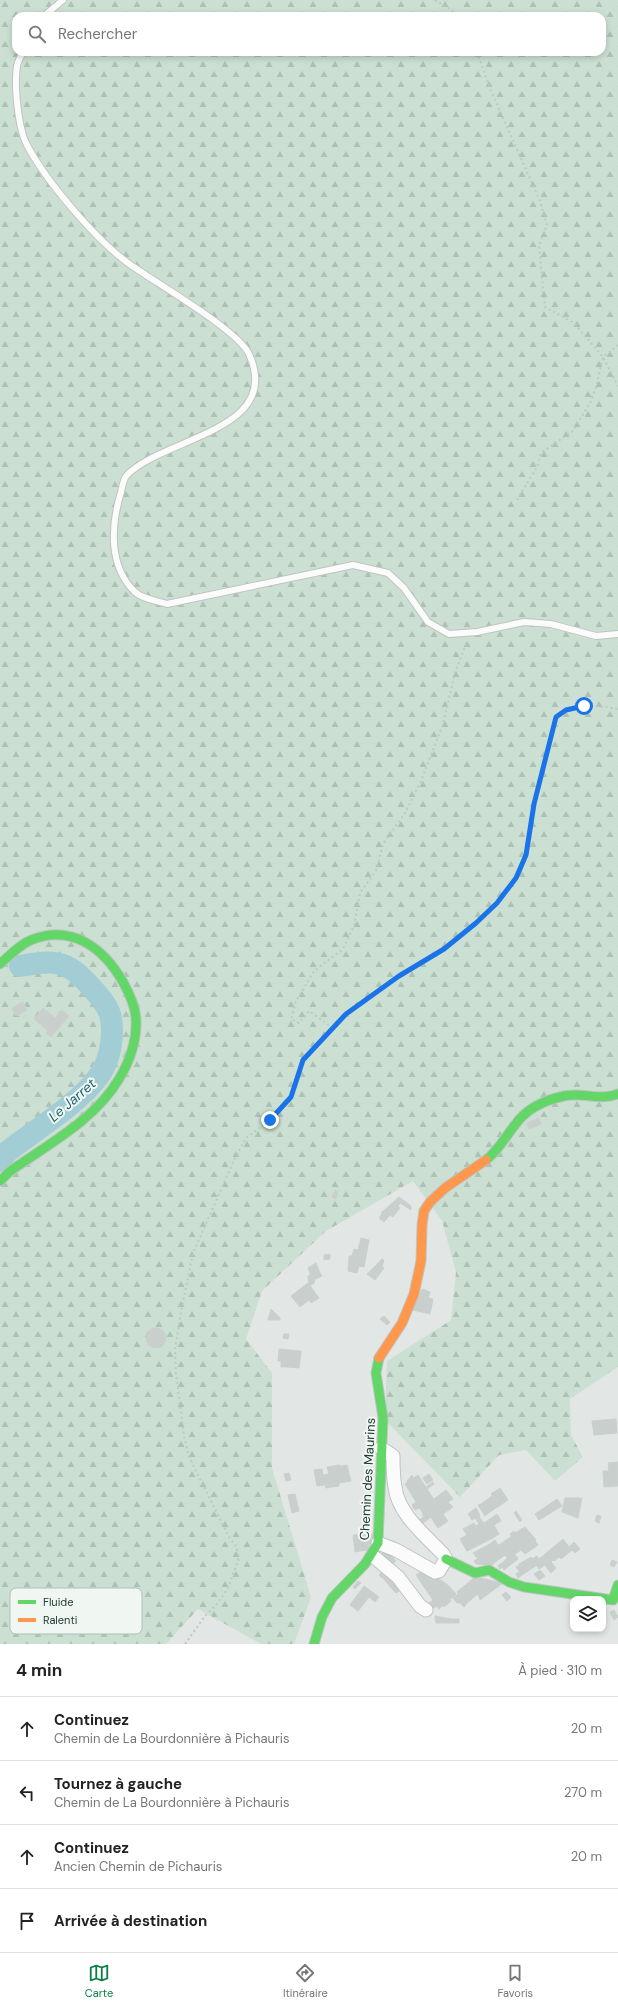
<!DOCTYPE html>
<html lang="fr">
<head>
<meta charset="utf-8">
<style>
	body { margin:0; font-family:"DM Sans",sans-serif; background:#f2f2f2; color:#222 }
	.controls { position:absolute; right:12px; bottom:12px; display:grid; overflow:hidden; border-radius:8px; box-shadow:0 2px 6px #0003 }
	.controls button { width:36px; height:36px; display:grid; place-items:center; padding:0; border:0; border-bottom:1px solid #e0e0e0; background:#fff; color:#222; font:20px sans-serif }
	.stop { position:absolute; width:12px; height:12px; margin:-9px; border:3px solid #1a73e8; border-radius:50%; background:#fff }
	.stop.end { background:#1a73e8; border-color:#fff; box-shadow:0 1px 4px #0008 }
	.list { margin:0; padding:0; list-style:none }
	h2 { display:flex; justify-content:space-between; align-items:center; height:52px; margin:0; padding:0 16px; font-size:17px }
	h2 small { font-size:13px; font-weight:400; color:#767676 }
	.list li { display:grid; grid-template-columns:26px 1fr auto; gap:12px; align-items:center; box-sizing:border-box; height:64px; padding:0 16px; border-top:1px solid #e0e0e0 }
	.list b { display:block; font-size:15px; white-space:nowrap }
	.list p { margin:0; font-size:13px; white-space:nowrap; color:#767676 }
	.list em { font-size:13px; font-style:normal; color:#767676 }
	.icon { flex:none; width:22px; height:22px; fill:none; stroke:currentColor; stroke-width:2; stroke-linecap:round; stroke-linejoin:round }
	.map { position:relative; flex:none; width:618px; height:1644px; overflow:hidden }
	.search { position:absolute; background:#fff; box-shadow:0 2px 6px #0003; left:12px; right:12px; top:12px; height:44px; display:flex; align-items:center; gap:10px; box-sizing:border-box; padding:0 14px; border-radius:12px; color:#767676; font-size:15px }
	.sheet { height:308px; background:#fff }
	nav { display:flex; justify-content:space-around; align-items:center; box-sizing:border-box; height:56px; border-top:1px solid #e0e0e0; background:#fff; font-size:11px; color:#767676 }
	nav a { display:grid; justify-items:center; gap:2px }
	nav .on { color:#0b8043 }
	.map>svg:first-child { display:block }
</style>
</head>
<body>
<div class="map">
<svg width="618" height="1644" viewBox="0 0 618 1644">
	<defs>
		<pattern id="forest-firs" width="22" height="20" patternUnits="userSpaceOnUse"><rect width="22" height="20" fill="#cbe0d2"/><path d="M5 1l3.5 6h-7zM16 11l3.5 6h-7z" fill="#aec1b5"/></pattern>
	</defs>
	<rect width="100%" height="100%" fill="#e2e7e5"/>
	<path fill="url(#forest-firs)" fill-rule="evenodd" d="M0 0H618V1367L570 1399 571 1435 583 1457 555 1481 526 1450 499 1455 460 1497 385 1420 387 1361 451 1320 456 1272 442 1221 413 1181 326 1231 262 1291 246 1339 272 1373V1468L311 1597 294 1644H261L198 1609 166 1644H0ZM16 16H602V52H16Z"/>
	<g fill="none" stroke-linecap="round" stroke-linejoin="round">
		<path stroke="#a3cdd5" stroke-width="22" d="M0 1161 7 1152C35 1130 77 1105 98 1077 110 1062 114 1037 111 1019 110 1008 99 996 92 988 66 959 56 960 20 966"/>
	</g>
	<path fill="#c9cfcc" stroke="#cbd0ce" d="M23 1002 27 1010 16 1016 12 1008Z
		M43 1008 55 1018 62 1010 69 1016 51 1037 46 1033 48 1031 34 1019Z
		M539 1118 541 1124 529 1129 526 1123Z
		M335 1190 338 1192 336 1199 332 1197Z
		M399 1197 403 1200 398 1206 400 1208 393 1217 390 1215 384 1222 379 1218 382 1214 381 1213Z
		M403 1200 411 1206V1210L400 1203Z
		M361 1238 369 1240 364 1267 359 1266 357 1273 348 1271 349 1256H352L354 1249 358 1250Z
		M330 1254V1259L324 1260V1255Z
		M382 1259 384 1260 382 1267 384 1268 375 1280 367 1274Z
		M316 1263 320 1273 311 1276 308 1268Z
		M320 1273 322 1276 315 1279 313 1276Z
		M311 1274 313 1276 312 1282 309 1284 308 1276Z
		M313 1276 315 1279 314 1283 310 1286 309 1284 312 1282Z
		M308 1283 319 1298 311 1303 309 1300 300 1307 291 1296Z
		M422 1289 430 1292 428 1298 433 1299 430 1314 413 1310Z
		M271 1309 280 1318V1320H268Z
		M384 1316 390 1322 387 1325 380 1319Z
		M146 1338a10 10 0 1 1 20 0a10 10 0 1 1-20 0Z
		M284 1334H289L288 1339 283 1338Z
		M279 1349 289 1350 287 1367H281V1361H278Z
		M289 1350 301 1351 299 1368 287 1367Z
		M616 1419 617 1433 594 1435 592 1421Z
		M618 1462V1486L604 1487 603 1471H609L608 1463Z
		M340 1465 341 1466 347 1465 350 1478 338 1481 339 1483 317 1486 314 1470 322 1469 323 1475 329 1474 327 1467Z
		M289 1473 291 1480 286 1481 284 1474Z
		M429 1474 433 1480 427 1484 423 1478Z
		M412 1475 414 1478 418 1475 445 1517 435 1524 431 1517 419 1526 416 1522 424 1517 422 1514H423L420 1508 415 1510 412 1505 416 1502 410 1492 413 1490 407 1481Z
		M350 1478 351 1481 339 1483 338 1481Z
		M408 1482 413 1490 410 1492 405 1484Z
		M433 1482 434 1484 427 1489 426 1487Z
		M339 1483V1486L326 1488 325 1486Z
		M500 1488 508 1500 499 1506 491 1494Z
		M446 1490 453 1499 448 1502 453 1507 443 1514 434 1499Z
		M295 1494 299 1511 292 1513 288 1495Z
		M492 1496 499 1506 487 1514 481 1504Z
		M565 1498H582L578 1518 562 1512Z
		M557 1499 562 1506 539 1520 535 1514Z
		M481 1504 487 1514 485 1516 478 1505Z
		M476 1508 480 1515 472 1520 468 1514Z
		M516 1511 522 1520 520 1522 514 1513Z
		M497 1514 501 1521 494 1525 499 1534 493 1538 484 1523Z
		M597 1515 601 1516 599 1523 595 1521Z
		M479 1516 493 1538 485 1542 476 1526 479 1524 475 1518Z
		M445 1517 448 1521 438 1528 435 1524Z
		M474 1523 485 1542 467 1551 460 1539 467 1535 463 1529Z
		M525 1527 536 1540 522 1551 510 1534 514 1531 515 1533Z
		M374 1534V1544L360 1545V1551L355 1552 353 1535Z
		M512 1536 518 1546 510 1552 514 1553 507 1558 499 1545Z
		M563 1539 569 1547 574 1542 580 1549 575 1553 572 1550 561 1559 559 1557 554 1561 553 1560 551 1562 556 1568 551 1573 545 1565 539 1569 532 1559 537 1556 539 1559Z
		M495 1540 505 1555 498 1560 488 1545Z
		M535 1541 538 1545 525 1554 522 1551Z
		M368 1544 369 1550 360 1551V1545Z
		M488 1545 492 1550 478 1559 473 1553Z
		M518 1546 521 1550 515 1554 510 1552Z
		M386 1550 396 1561 390 1567 379 1556Z
		M492 1550 498 1560 492 1565 476 1564 474 1561Z
		M514 1553 518 1559 504 1570 502 1567 500 1569 498 1566Z
		M531 1557 537 1565 525 1573 519 1564Z
		M612 1560 617 1562 614 1567 610 1565Z
		M520 1565 525 1573 522 1575 516 1567Z
		M425 1569 449 1586 456 1594 439 1609 437 1606 434 1608 429 1603 433 1600 416 1575Z
		M384 1570 388 1574 382 1578 379 1575Z
		M540 1570 545 1576 539 1580 534 1574Z
		M520 1571 522 1575 518 1578 516 1574Z
		M388 1574 397 1586 393 1590 383 1578Z
		M475 1577 503 1583 480 1600 478 1594 467 1603 457 1592Z
		M358 1581 361 1583 355 1589 353 1587Z
		M364 1586 379 1597 375 1602 369 1597 358 1611 350 1605Z
		M397 1586 401 1590 396 1593 393 1590Z
		M506 1592 511 1597 507 1601 502 1595Z
		M458 1594 467 1603 464 1607 460 1603H457L453 1598Z
		M449 1600 451 1601 444 1607 443 1605Z
		M614 1610 618 1617 614 1620 610 1612Z
		M435 1616 451 1619H459V1623H436Z"/>
	<g fill="none" stroke-linecap="round" stroke-linejoin="round">
		<defs>
			<path id="lane" d="M44 16 63 0
				M23 52C21 56 18 61 17 66 14 85 18 128 27 145 46 181 95 239 128 263 154 282 237 329 249 354 284 431 164 437 127 475 124 478 122 487 121 492 111 525 108 566 135 592 142 599 158 601 167 604L353 565 388 573 404 588 428 622 449 634 477 632 524 622 551 624 596 636 618 634"/>
			<path id="street" d="M378 1543 396 1550 435 1572 439 1571 446 1559 443 1554C425 1535 398 1514 395 1487 393 1477 393 1466 393 1456L381 1448
				M373 1556 398 1577 420 1606 426 1610"/>
			<path id="fast" d="M0 964C9 956 19 945 31 940 71 924 103 947 123 982 129 993 135 1005 136 1018 137 1039 130 1061 119 1079 95 1120 47 1145 9 1172L0 1181
				M486 1160C499 1150 505 1137 515 1125 526 1109 545 1100 564 1096 583 1092 600 1101 618 1094
				M446 1559 475 1573 489 1570 509 1582 524 1587 613 1600 618 1585
				M314 1644 322 1617 332 1598 365 1564 378 1543 383 1418 376 1373 379 1358"/>
			<path id="slow" d="M379 1358 402 1323 414 1294 421 1261 422 1225 424 1211 430 1202 445 1188 486 1160"/>
		</defs>
		<use href="#lane" stroke="#bfc4c2" stroke-width="8"/>
		<use href="#street" stroke="#bfc4c2" stroke-width="15"/>
		<use href="#fast" stroke="#bec5c2" stroke-width="11"/>
		<use href="#slow" stroke="#bec5c2" stroke-width="11"/>
		<path stroke="#c0c7c6" stroke-width="2" stroke-dasharray="2 3" stroke-linecap="butt" d="M435 0 450 9 457 16
			M477 52 491 91 540 201 547 225 539 246 545 307 574 323 603 357 618 386
			M517 500 537 467 541 453 574 430 591 401 596 387 603 357 618 345
			M333 1028 309 1011 299 1023 291 1019 296 1001 314 971 343 949 354 926 360 893 376 871 383 844 405 813 421 781 443 724 455 673 467 641
			M185 1644 205 1616 217 1604 228 1588 239 1558 236 1546 229 1537 189 1457 184 1436 176 1374 175 1349 181 1312 193 1253 235 1158 246 1138 270 1120 291 1097 303 1060 346 1014 399 976 444 949 476 923 497 903 516 878 526 855 534 804 556 717C575 704 596 705 618 709"/>
		<use href="#lane" stroke="#fbfbfb" stroke-width="6"/>
		<use href="#street" stroke="#fbfbfb" stroke-width="13"/>
		<use href="#fast" stroke="#63d668" stroke-width="9"/>
		<use href="#slow" stroke="#ff974d" stroke-width="9"/>
	</g>
	<g fill="none" stroke-linecap="round" stroke-linejoin="round">
		<path stroke="#1a73e8" stroke-width="5" d="M270 1120 291 1097 303 1060 346 1014 399 976 444 949 476 923 497 903 516 878 526 855 534 804 556 717 566 710 584 706"/>
	</g>
	<g text-anchor="middle" stroke-width="4" stroke-linejoin="round" paint-order="stroke">
		<g font-size="13" fill="#213a33" stroke="#f0f7f3">
			<text transform="translate(367 1479) rotate(-87)" y="5">Chemin des Maurins</text>
		</g>
		<g font-size="14" font-style="italic" fill="#1d6473" stroke="#f0f7f3">
			<text transform="translate(72 1100) rotate(-41)" y="5">Le Jarret</text>
		</g>
	</g>
	<rect x="10" y="1588" width="132" height="46" rx="6" fill="#f0f7f3" stroke="#b2beb9" stroke-width="1"/>
	<rect x="18" y="1600" width="18" height="4" fill="#63d668"/>
	<rect x="18" y="1618" width="18" height="4" fill="#ff974d"/>
	<g font-size="11" fill="#213a33">
		<text x="43" y="1606">Fluide</text>
		<text x="43" y="1624">Ralenti</text>
	</g>
</svg>
<div class="controls">
<button><svg class="icon" aria-label="layers" viewBox="0 0 24 24"><path d="M12 4l9 5-9 5-9-5zM3 14l9 5 9-5"/></svg></button>
</div>
<div class="stop" style="left:584px;top:706px"></div>
<div class="stop end" style="left:270px;top:1120px"></div>
<div class="search"><svg class="icon" aria-label="search" viewBox="0 0 24 24"><circle cx="10" cy="10" r="6"/><path d="M15 15l6 6"/></svg>Rechercher</div>
</div>
<section class="sheet">
<h2>4 min<small>À pied · 310 m</small></h2>
<ul class="list">
<li><svg class="icon" aria-label="ahead" viewBox="0 0 24 24"><path d="M12 20V5M6 11l6-6 6 6"/></svg><div><b>Continuez</b><p>Chemin de La Bourdonnière à Pichauris</p></div><em>20 m</em></li>
<li><svg class="icon" aria-label="left" viewBox="0 0 24 24"><path d="M17 20v-9H6M10 6l-5 5 5 5"/></svg><div><b>Tournez à gauche</b><p>Chemin de La Bourdonnière à Pichauris</p></div><em>270 m</em></li>
<li><svg class="icon" aria-label="ahead" viewBox="0 0 24 24"><path d="M12 20V5M6 11l6-6 6 6"/></svg><div><b>Continuez</b><p>Ancien Chemin de Pichauris</p></div><em>20 m</em></li>
<li><svg class="icon" aria-label="arrive" viewBox="0 0 24 24"><path d="M6 21V4h12l-3 4 3 4H6"/></svg><div><b>Arrivée à destination</b></div></li>
</ul>
</section>
<nav>
<a class="on"><svg class="icon" aria-label="map" viewBox="0 0 24 24"><path d="M3 6l6-2 6 2 6-2v14l-6 2-6-2-6 2zM9 4v14M15 6v14"/></svg>Carte</a>
<a><svg class="icon" aria-label="directions" viewBox="0 0 24 24"><path d="M12 3l9 9-9 9-9-9zM9 14v-3h6M13 9l2 2-2 2"/></svg>Itinéraire</a>
<a><svg class="icon" aria-label="saved" viewBox="0 0 24 24"><path d="M7 4h10v16l-5-4-5 4z"/></svg>Favoris</a>
</nav>
</body>
</html>
